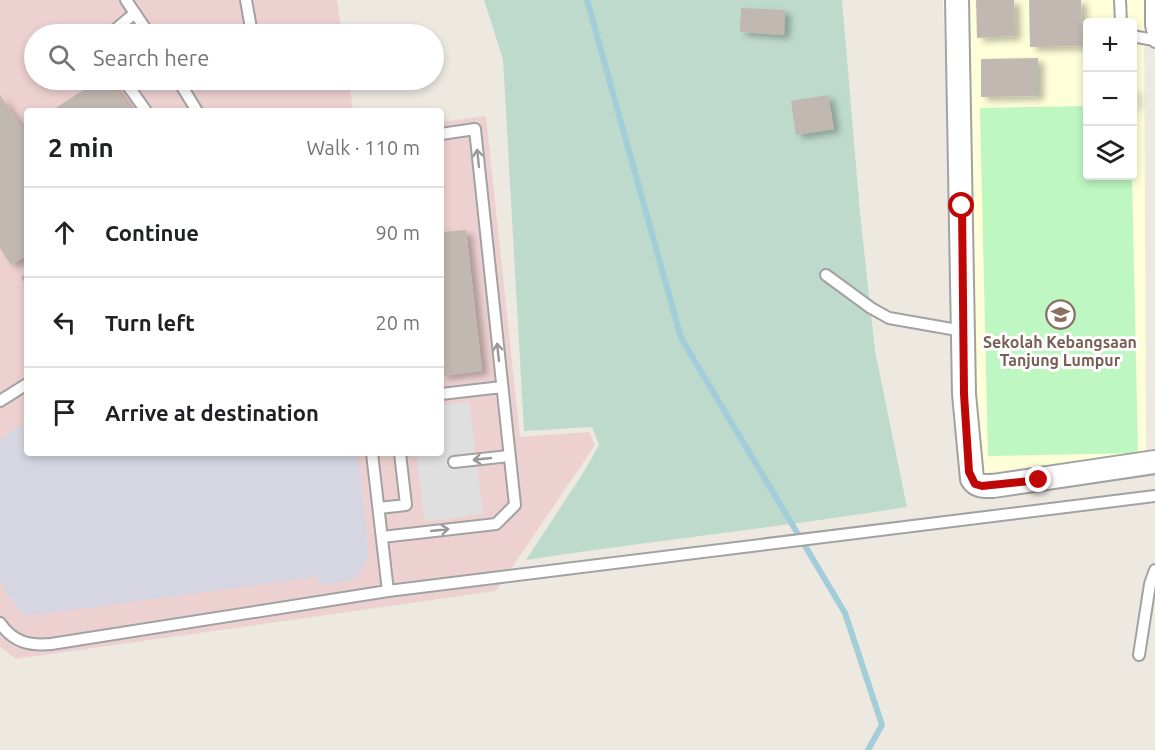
<!DOCTYPE html>
<html lang="en">
<head>
<meta charset="utf-8">
<style>
	body { margin:0; font-family:Ubuntu,sans-serif; background:#f2f2f2; color:#202124 }
	.controls { position:absolute; right:18px; top:18px; display:grid; overflow:hidden; border-radius:6px; box-shadow:0 3px 9px #0003 }
	.controls button { width:54px; height:54px; display:grid; place-items:center; padding:0; border:0; border-bottom:2px solid #e0e0e0; background:#fff; color:#202124; font:30px sans-serif }
	.stop { position:absolute; width:18px; height:18px; margin:-14px; border:4px solid #c00707; border-radius:50%; background:#fff }
	.stop.end { background:#c00707; border-color:#fff; box-shadow:0 2px 6px #0008 }
	.list { margin:0; padding:0; list-style:none }
	h2 { display:flex; justify-content:space-between; align-items:center; height:78px; margin:0; padding:0 24px; font-size:26px }
	h2 small { font-size:20px; font-weight:400; color:#757577 }
	.list li { display:grid; grid-template-columns:39px 1fr auto; gap:18px; align-items:center; box-sizing:border-box; height:90px; padding:0 24px; border-top:2px solid #e0e0e0 }
	.list b { display:block; font-size:22px; white-space:nowrap }
	.list em { font-size:20px; font-style:normal; color:#757577 }
	.icon { flex:none; width:33px; height:33px; fill:none; stroke:currentColor; stroke-width:2; stroke-linecap:round; stroke-linejoin:round }
	.map { position:relative; flex:none; width:1155px; height:750px; overflow:hidden }
	.search { position:absolute; background:#fff; box-shadow:0 3px 9px #0003; left:24px; top:24px; width:420px; height:66px; display:flex; align-items:center; gap:15px; box-sizing:border-box; padding:0 21px; border-radius:33px; color:#757577; font-size:22px }
	.panel { position:absolute; background:#fff; box-shadow:0 3px 9px #0003; left:24px; top:108px; width:420px; height:348px; border-radius:6px }
	.map>svg:first-child { display:block }
</style>
</head>
<body>
<div class="map">
<svg width="1155" height="750" viewBox="0 0 1155 750">
	<defs>
		<filter id="shadow"><feDropShadow dx="6" dy="4" stdDeviation="3" flood-color="#0004"/></filter>
	</defs>
	<rect width="100%" height="100%" fill="#ede9e1"/>
	<path fill="#edd1d0" d="M0 0H337L342 34H34V80H349L353 111H27V453H441V122L486 116 520 437 589 432 595 445 496 591 16 659 0 647Z"/>
	<path fill="#fefed9" fill-rule="evenodd" d="M943 0H1144L1146 452 977 474 971 80 946 81ZM1088 22H1132V176H1088Z"/>
	<path fill="#bedacd" d="M484 0H842L860 213 875 351 907 507C780 527 653 541 526 560L585 470 599 445 592 427 524 431 503 59Z"/>
	<path fill="#bef7c2" d="M1087 106 1088 176H1132L1138 453 988 456 980 108Z"/>
	<path fill="#dfdfdf" d="M469 402 483 514 425 522 416 453H441V405Z"/>
	<path fill="#d5d6e2" d="M27 421V453H358L369 556 358 576 347 582 319 585 317 577 27 616 16 607 0 581V440Z"/>
	<g fill="none" stroke-linecap="round" stroke-linejoin="round">
		<path stroke="#a2cdd9" stroke-width="6" d="M587 0 681 338 845 613 882 725 868 750"/>
	</g>
	<path fill="#c1b8b1" filter="url(#shadow)" d="M976 0H1014L1015 36 977 38Z
		M1029 0H1081L1082 46 1030 47Z
		M741 8 785 10 784 35 740 32Z
		M1038 58V96L981 97V59Z
		M99 80H110L132 111H51Z
		M1132 89H1135V107H1132Z
		M0 95 23 129 27 127V261L24 257 11 265 0 248Z
		M828 95 834 129 796 135 791 101Z
		M441 224 443 232 466 230 482 371 441 376Z
		M27 273V287L21 277Z"/>
	<g fill="none" stroke-linecap="round" stroke-linejoin="round">
		<defs>
			<path id="lane" d="M126 0 149 34
				M246 0 252 34
				M1120 0 1121 22
				M1151 0V25L1155 42
				M110 34 135 13
				M1132 36 1154 40
				M124 80 146 111
				M178 80 197 111
				M826 275 871 308 889 318 963 331
				M441 394 502 387
				M0 401 27 384
				M372 453 388 591
				M454 462 509 456
				M379 508 406 505 400 453
				M382 537 496 524 515 505 475 129 441 134
				M0 623C13 642 29 646 51 644L388 591 1155 496
				M1139 655 1150 584 1155 570"/>
			<path id="street" d="M957 0 964 394 972 479C977 487 984 486 993 486L1155 462"/>
		</defs>
		<use href="#lane" stroke="#a2a2a2" stroke-width="14"/>
		<use href="#street" stroke="#a2a2a2" stroke-width="26"/>
		<use href="#lane" stroke="#fff" stroke-width="10"/>
		<use href="#street" stroke="#fff" stroke-width="22"/>
	</g>
	<defs><path id="oneway-shaft" d="M-6 0H5M1.5-3L5.5 0L1.5 3" fill="none" stroke-width="1.6" stroke-linecap="round" stroke-linejoin="round" transform="scale(1.5)"/></defs>
	<g stroke="#989898">
		<use href="#oneway-shaft" transform="translate(478 158) rotate(-96)"/>
		<use href="#oneway-shaft" transform="translate(498 352) rotate(-96)"/>
		<use href="#oneway-shaft" transform="translate(482 459) rotate(174)"/>
		<use href="#oneway-shaft" transform="translate(440 530) rotate(-6)"/>
	</g>
	<g fill="none" stroke-linecap="round" stroke-linejoin="round">
		<path stroke="#c00707" stroke-width="8" d="M962 206 964 394 969 472 975 484 982 486 1039 480"/>
	</g>
	<defs>
		<symbol id="school-ring" viewBox="-11 -11 22 22"><circle r="9.5" fill="#fff" stroke="#8d6e63" stroke-width="1.5"/><path d="M0-5L7-2L0 1L-7-2ZM-4 1L0 2.5L4 1V4Q0 6-4 4Z" fill="#8d6e63"/></symbol>
	</defs>
	<g fill-rule="evenodd">
		<use href="#school-ring" x="1044" y="298" width="33" height="33"/>
	</g>
	<g text-anchor="middle" stroke-width="6" stroke-linejoin="round" paint-order="stroke">
		<g font-size="16" font-weight="bold" fill="#785e54" stroke="#fff">
			<text x="1060" y="348">Sekolah Kebangsaan<tspan x="1060" dy="18">Tanjung Lumpur</tspan></text>
		</g>
	</g>
</svg>
<div class="controls">
<button>+</button>
<button>−</button>
<button><svg class="icon" aria-label="layers" viewBox="0 0 24 24"><path d="M12 4l9 5-9 5-9-5zM3 14l9 5 9-5"/></svg></button>
</div>
<div class="stop" style="left:962px;top:206px"></div>
<div class="stop end" style="left:1039px;top:480px"></div>
<div class="search"><svg class="icon" aria-label="search" viewBox="0 0 24 24"><circle cx="10" cy="10" r="6"/><path d="M15 15l6 6"/></svg>Search here</div>
<section class="panel">
<h2>2 min<small>Walk · 110 m</small></h2>
<ul class="list">
<li><svg class="icon" aria-label="ahead" viewBox="0 0 24 24"><path d="M12 20V5M6 11l6-6 6 6"/></svg><div><b>Continue</b></div><em>90 m</em></li>
<li><svg class="icon" aria-label="left" viewBox="0 0 24 24"><path d="M17 20v-9H6M10 6l-5 5 5 5"/></svg><div><b>Turn left</b></div><em>20 m</em></li>
<li><svg class="icon" aria-label="arrive" viewBox="0 0 24 24"><path d="M6 21V4h12l-3 4 3 4H6"/></svg><div><b>Arrive at destination</b></div></li>
</ul>
</section>
</div>
</body>
</html>
